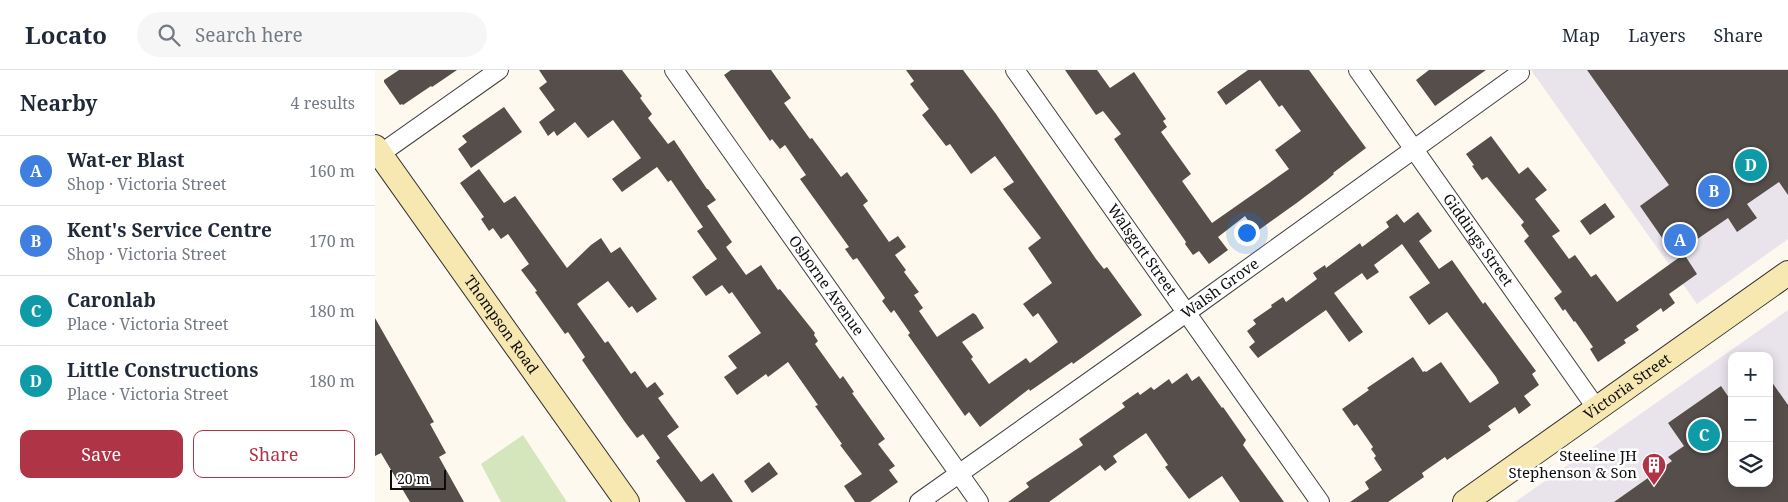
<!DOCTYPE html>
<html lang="en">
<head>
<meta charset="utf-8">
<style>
	body { margin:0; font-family:"Noto Serif",serif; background:#f6f6f7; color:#1f2937 }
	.controls { position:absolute; right:15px; bottom:15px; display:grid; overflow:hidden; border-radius:10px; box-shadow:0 2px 12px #0003 }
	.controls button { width:45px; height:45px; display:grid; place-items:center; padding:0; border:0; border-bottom:1px solid #e0e1e3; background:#fff; color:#1f2937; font:25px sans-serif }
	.scale { position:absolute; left:15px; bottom:12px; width:56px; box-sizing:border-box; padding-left:5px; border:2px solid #0d0d0d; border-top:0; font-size:14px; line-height:18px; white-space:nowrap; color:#0d0d0d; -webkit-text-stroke:4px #fff; paint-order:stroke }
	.you { position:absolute; left:871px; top:162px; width:18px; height:18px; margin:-12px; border:4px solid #fff; border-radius:50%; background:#1a73e8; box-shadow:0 0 0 8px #1a73e833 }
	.badge { display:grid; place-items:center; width:32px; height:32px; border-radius:50%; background:#af3446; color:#fff; font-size:16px; font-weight:700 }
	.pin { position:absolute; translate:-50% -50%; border:2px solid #fff; box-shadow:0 1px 5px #0006 }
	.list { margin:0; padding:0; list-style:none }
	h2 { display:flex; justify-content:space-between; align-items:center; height:65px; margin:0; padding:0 20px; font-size:21px }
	h2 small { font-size:16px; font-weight:400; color:#747a83 }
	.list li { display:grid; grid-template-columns:32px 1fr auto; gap:15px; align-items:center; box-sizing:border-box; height:70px; padding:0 20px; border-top:1px solid #e0e1e3 }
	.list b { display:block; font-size:19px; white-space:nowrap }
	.list p { margin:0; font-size:16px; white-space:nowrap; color:#747a83 }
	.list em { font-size:16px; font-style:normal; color:#747a83 }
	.actions { display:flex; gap:10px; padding:15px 20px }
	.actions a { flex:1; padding:11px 0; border:1px solid #af3446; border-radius:10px; text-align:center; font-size:18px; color:#af3446 }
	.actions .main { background:#af3446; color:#fff }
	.icon { flex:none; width:28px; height:28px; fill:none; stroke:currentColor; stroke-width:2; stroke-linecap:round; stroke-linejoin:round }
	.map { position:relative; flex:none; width:1413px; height:432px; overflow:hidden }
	header { display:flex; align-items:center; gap:30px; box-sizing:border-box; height:70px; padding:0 25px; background:#fff; border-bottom:1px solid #e0e1e3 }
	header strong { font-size:24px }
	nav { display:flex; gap:28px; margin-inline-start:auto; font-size:18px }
	.search { width:350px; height:45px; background:#f6f6f7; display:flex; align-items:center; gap:12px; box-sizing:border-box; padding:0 18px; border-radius:28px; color:#747a83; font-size:19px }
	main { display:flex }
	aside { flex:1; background:#fff }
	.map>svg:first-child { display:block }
</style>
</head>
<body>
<header>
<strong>Locato</strong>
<div class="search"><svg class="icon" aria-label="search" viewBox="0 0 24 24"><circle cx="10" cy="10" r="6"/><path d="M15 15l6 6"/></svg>Search here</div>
<nav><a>Map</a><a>Layers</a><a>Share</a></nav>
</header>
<main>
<aside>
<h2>Nearby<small>4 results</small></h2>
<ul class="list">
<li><span class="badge" style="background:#3f7fe0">A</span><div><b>Wat-er Blast</b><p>Shop · Victoria Street</p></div><em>160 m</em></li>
<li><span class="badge" style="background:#3f7fe0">B</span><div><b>Kent's Service Centre</b><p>Shop · Victoria Street</p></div><em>170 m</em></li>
<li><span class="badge" style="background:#0f9aa8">C</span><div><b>Caronlab</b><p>Place · Victoria Street</p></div><em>180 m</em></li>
<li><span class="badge" style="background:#0f9aa8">D</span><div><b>Little Constructions</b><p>Place · Victoria Street</p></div><em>180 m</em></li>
</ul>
<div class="actions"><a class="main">Save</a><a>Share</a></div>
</aside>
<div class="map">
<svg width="1413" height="432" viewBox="0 0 1413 432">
	<rect width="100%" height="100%" fill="#fdf9ef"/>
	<path fill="#e9e3eb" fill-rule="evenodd" d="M1156 0H1413V169L1322 234Z
		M1413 240V432H1140ZM1357 286H1394V413H1357Z"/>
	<path fill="#d5e5bc" d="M148 365 192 432H126L106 394Z"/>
	<path fill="#554e4b" d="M24 0H82L57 17 56 16 28 35 27 34 25 35 9 12V10Z
		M164 0H247L267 26 265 28 277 44 273 48 293 74 299 70 332 119H333L341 130 332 136 357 172 351 177 371 205 386 195 403 220 405 219 440 263 439 265 443 271 440 274 465 309 468 306 479 322 477 323 510 369 503 374 520 396 514 400 523 412 495 432H480L469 416 487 404 465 375 467 374 440 336 443 335 413 292 393 307 391 304 362 325 349 307 362 298 353 286 386 263 357 222 354 224 347 215 331 226 317 207 342 189 322 161 328 157 296 110 293 112 282 97 247 122 237 109 266 88 238 50 213 68 200 52 182 66 179 61 173 66 164 52 180 40 164 18 172 12Z
		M356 0H396L416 28 409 33 435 69 437 68 466 107 472 102 493 131 488 135 514 172 523 166 531 177 520 185 531 200 529 202 544 222 539 225 548 238 544 241 562 267 598 243 601 245 609 258 587 272 598 287 596 289 614 314 651 288 655 293 683 272 663 243 658 247 648 234 677 213 653 178 666 168 628 119 639 112 620 86 596 104 575 74 571 76 547 45 554 39 535 14 539 11 531 0H588L621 44 721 189 729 199 732 197 767 245 698 294 697 292 655 321 654 319 605 357 594 342 590 346 533 265 535 263 519 240 516 243 507 231 510 228 482 188 478 190 470 179 474 177 425 109 431 105 410 75 405 79 397 69 395 71 349 5Z
		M690 0H722L735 18 759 2 791 49 788 51 792 57 786 62 816 104 807 111 837 153 914 99 900 80 926 61 907 35 904 37 885 10 851 35 842 22 873 0H934L991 78 958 103 959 104 952 110 923 132 881 162 870 146 843 167 853 180 834 194 824 181 818 185 810 174 811 172 739 69 746 64 728 41 721 45Z
		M1054 0H1111L1060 36 1041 10Z
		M1212 0H1413V125L1404 112 1372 134 1382 148 1362 162 1353 148 1299 185 1265 136 1294 115Z
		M129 37 147 62 96 98 83 79 92 72 87 66Z
		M1116 66 1144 104 1153 97 1172 120 1160 129 1185 161 1177 166 1194 189 1200 185 1216 207 1221 204 1242 232 1309 184 1322 204 1294 224 1300 233 1288 242 1286 238 1261 256 1264 260 1249 270 1251 273 1223 292 1215 279 1218 277 1200 251 1199 252 1190 239 1188 241 1179 228 1187 222 1149 171 1154 166 1146 155 1149 152 1112 107 1107 110 1097 96 1099 95 1091 84Z
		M104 99 129 133 140 126 192 198 216 175 226 168 236 183 245 177 282 229 262 243 257 236 254 238 233 211 202 234 230 273 233 271 256 304 260 301 272 318 280 312 289 324 283 328 304 357 292 366 326 412 338 403 358 432H311L281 391 285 388 268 364 262 368 250 352 207 290 210 287 193 262 190 264 160 222 162 221 146 200 154 194 133 164 126 169 118 158 114 161 106 149 109 147 85 113Z
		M1230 133 1240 147 1215 165 1205 151Z
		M1043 142 1057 161 1044 171 1064 199 1077 190 1108 234 1110 232 1161 301 1157 304 1164 315 1149 326 1156 335 1144 344 1140 337 1113 356 1116 360 1072 390 1070 387 1047 403 1049 407 1013 432H975L994 419 990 412 1007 400 999 388 1001 386 996 379 998 377 982 354 979 356 967 339 994 320 992 318 1038 287 1048 302 1050 301 1051 302 1066 292 1095 333 1124 313 1121 307 1072 242 1054 255 1034 227 1055 213 1027 174 999 195 1004 202 992 210 987 203 959 223 988 262 974 272 951 240 883 288 874 277 880 272 872 261 881 254 878 250 897 237 896 235 908 227 911 232 942 209 938 203 950 195 951 198 985 173 987 177 1014 157 1011 152 1022 144 1029 153Z
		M0 248 59 352 55 354 71 383 64 387 89 432H35L6 383 0 386Z
		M812 303 817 311 824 306 847 338 848 337 871 370 868 375 909 432H865L847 406 814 429 790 397 793 395 771 363 738 386 742 392 730 401 725 395 674 432H633L654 417 651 413 708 375 704 369 750 337 747 333 763 322 765 325 776 317 779 320 794 309 797 314Z
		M1394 308 1413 335V432H1239L1297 391 1293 387 1309 376 1293 353 1346 316 1357 332V413H1394Z
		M394 392 403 404 377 423 369 411Z"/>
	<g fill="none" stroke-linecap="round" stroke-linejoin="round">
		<defs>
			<g id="street">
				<path id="s1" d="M299 0 604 432"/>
				<path id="s2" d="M640 0 945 432"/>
				<path id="s3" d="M983 0 1222 339"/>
				<path d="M5 84 124 0"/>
				<path id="s4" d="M544 432 811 243 1145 3"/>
			</g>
			<g id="secondary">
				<path id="s5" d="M0 77 252 432"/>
				<path id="s6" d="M1090 432 1413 203"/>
			</g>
		</defs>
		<use href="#street" stroke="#404040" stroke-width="20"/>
		<use href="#secondary" stroke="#2f2f2f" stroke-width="26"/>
		<use href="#street" stroke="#fff" stroke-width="18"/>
		<use href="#secondary" stroke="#f7e8b1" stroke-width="24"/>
	</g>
	<defs>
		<symbol id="building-pin" viewBox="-11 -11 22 30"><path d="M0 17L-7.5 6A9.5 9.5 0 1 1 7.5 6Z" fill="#af3446" stroke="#fff"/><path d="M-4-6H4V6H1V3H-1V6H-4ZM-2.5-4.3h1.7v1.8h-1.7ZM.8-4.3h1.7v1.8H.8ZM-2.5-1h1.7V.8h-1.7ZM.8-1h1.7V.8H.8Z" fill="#fff"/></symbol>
	</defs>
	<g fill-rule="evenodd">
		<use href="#building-pin" x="1265" y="381" width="28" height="38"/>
	</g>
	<g text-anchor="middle" stroke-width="5" stroke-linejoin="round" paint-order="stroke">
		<g font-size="15" fill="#0d0d0d" stroke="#fff">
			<text dy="5" stroke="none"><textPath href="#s3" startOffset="208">Giddings Street</textPath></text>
			<text dy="5" stroke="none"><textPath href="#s2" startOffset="220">Walsgott Street</textPath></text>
			<text dy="5" stroke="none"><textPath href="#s1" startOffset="264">Osborne Avenue</textPath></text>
			<text dy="5" stroke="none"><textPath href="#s4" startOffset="369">Walsh Grove</textPath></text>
			<text dy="5" stroke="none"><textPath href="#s5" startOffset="218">Thompson Road</textPath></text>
			<text dy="5" stroke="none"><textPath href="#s6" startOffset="199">Victoria Street</textPath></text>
		</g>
		<g font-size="15" fill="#0d0d0d" stroke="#fff" text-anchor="end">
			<text x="1262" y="391">Steeline JH<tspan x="1262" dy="17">Stephenson &amp; Son</tspan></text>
		</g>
	</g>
</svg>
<div class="controls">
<button>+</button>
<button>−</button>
<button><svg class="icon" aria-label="layers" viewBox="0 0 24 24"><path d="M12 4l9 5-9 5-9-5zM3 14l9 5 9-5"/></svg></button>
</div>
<div class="scale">20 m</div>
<div class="you"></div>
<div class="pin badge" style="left:1305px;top:170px;background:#3f7fe0">A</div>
<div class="pin badge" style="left:1339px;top:121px;background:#3f7fe0">B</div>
<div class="pin badge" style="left:1329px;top:365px;background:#0f9aa8">C</div>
<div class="pin badge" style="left:1376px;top:95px;background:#0f9aa8">D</div>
</div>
</main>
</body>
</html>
